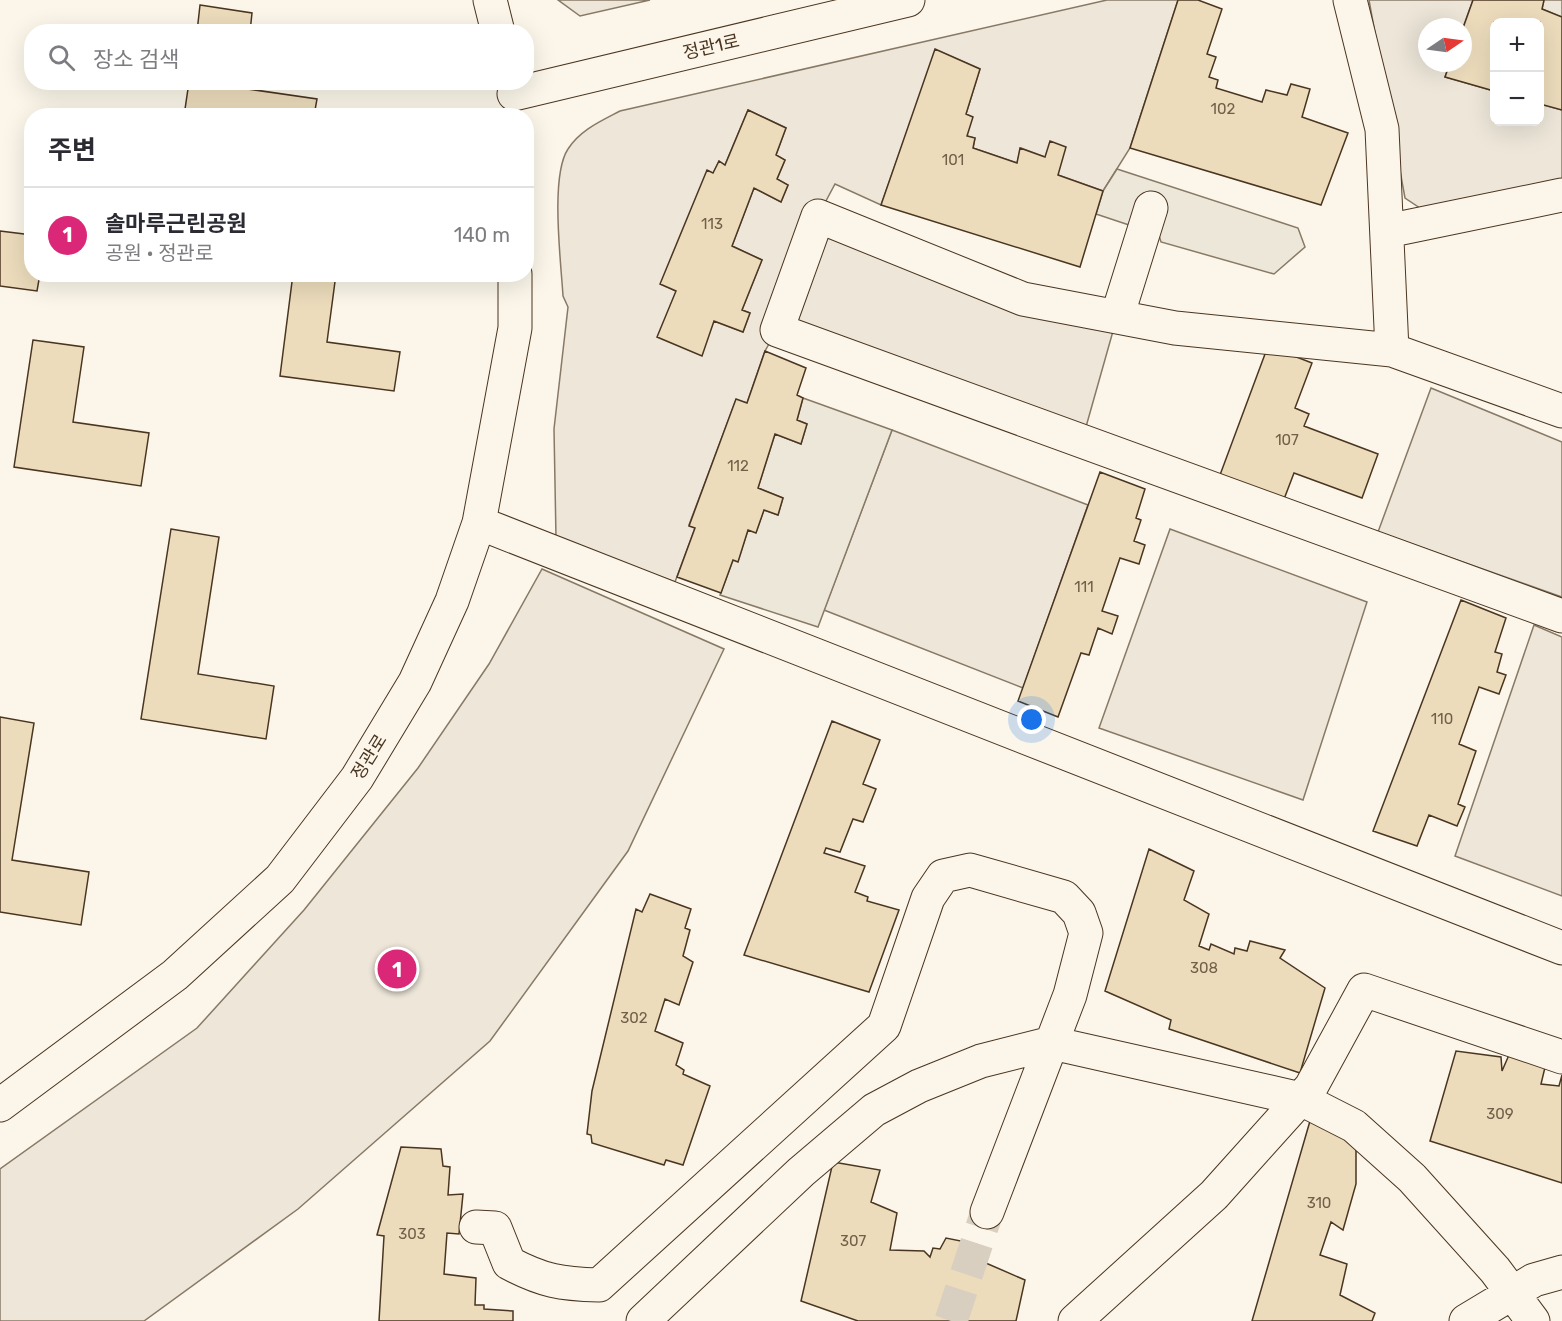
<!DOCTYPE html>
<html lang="ko">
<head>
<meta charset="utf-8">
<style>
	body { margin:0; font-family:Rubik,"Noto Sans KR",sans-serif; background:#f7f7f7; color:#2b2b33 }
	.controls { position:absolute; right:18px; top:18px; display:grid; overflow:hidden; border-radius:12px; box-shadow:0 6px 24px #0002 }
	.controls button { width:54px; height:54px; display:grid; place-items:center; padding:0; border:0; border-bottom:2px solid #e1e1e2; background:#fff; color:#2b2b33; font:30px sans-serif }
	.compass { position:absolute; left:1418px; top:18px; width:54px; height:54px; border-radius:50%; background:#fff; box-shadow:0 6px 24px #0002; rotate:77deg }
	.you { position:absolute; left:1032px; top:720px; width:21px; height:21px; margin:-15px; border:4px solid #fff; border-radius:50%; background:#1a73e8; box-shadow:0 0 0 9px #1a73e833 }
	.badge { display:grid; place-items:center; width:39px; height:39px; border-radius:50%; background:#db2777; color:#fff; font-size:20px; font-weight:700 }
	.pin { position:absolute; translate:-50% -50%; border:3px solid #fff; box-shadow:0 2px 6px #0006 }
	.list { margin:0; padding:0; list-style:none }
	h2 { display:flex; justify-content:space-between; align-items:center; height:78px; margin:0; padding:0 24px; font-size:26px }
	h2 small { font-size:20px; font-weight:400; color:#7c7c81 }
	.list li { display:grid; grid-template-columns:39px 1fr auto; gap:18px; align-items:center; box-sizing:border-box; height:96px; padding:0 24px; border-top:2px solid #e1e1e2 }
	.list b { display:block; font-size:22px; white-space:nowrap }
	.list p { margin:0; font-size:20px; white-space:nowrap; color:#7c7c81 }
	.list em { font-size:20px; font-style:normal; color:#7c7c81 }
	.icon { flex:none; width:33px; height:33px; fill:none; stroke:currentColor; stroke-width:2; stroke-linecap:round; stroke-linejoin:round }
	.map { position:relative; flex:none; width:1562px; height:1321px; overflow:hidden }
	.search { position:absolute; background:#fff; box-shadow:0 6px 24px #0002; left:24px; top:24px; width:510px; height:66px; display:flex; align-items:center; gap:15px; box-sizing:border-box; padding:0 21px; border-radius:24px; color:#7c7c81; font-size:22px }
	.panel { position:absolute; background:#fff; box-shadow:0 6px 24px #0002; left:24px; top:108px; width:510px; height:174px; border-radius:24px }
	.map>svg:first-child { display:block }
</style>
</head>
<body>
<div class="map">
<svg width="1562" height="1321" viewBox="0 0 1562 1321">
	<rect width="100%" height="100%" fill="#fbf6e9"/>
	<path fill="#ede6d9" stroke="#887966" stroke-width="1.5" fill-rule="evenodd" d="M558 0H650L580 16Z
		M1107 0H1178L1130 148 1103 191 1058 175 1045 157 1021 148 1017 163 973 148 975 138 967 136 966 114 980 69 936 50 881 205 835 184 818 216 1117 317 1082 441 777 330 765 351 747 403 736 400 689 525 695 528 675 582 556 538 554 429 568 307 563 296C561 262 550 176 568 149 580 130 601 121 620 111ZM748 110 786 128 776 155 785 160 777 179 788 185 781 202 754 188 732 246 762 260 742 310 750 313 743 332 714 321 676 291 661 284 719 161 725 165Z
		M1369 0H1473L1463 28 1427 27V63H1450L1445 77 1494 91V122H1540V104L1562 110V182L1423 210 1405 198Z
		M1431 388 1562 442V597L1378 532Z
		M892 430 1088 505 1023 688 824 610Z
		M1170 529 1367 602 1303 800 1099 728Z
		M542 569 724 649 628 851 490 1041 298 1209 144 1321H0V1169L197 1028 304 910 418 768 489 664Z
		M1534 625 1562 637V896L1455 856Z"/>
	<path fill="#ede7d9" stroke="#887966" stroke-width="1.5" d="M1544 0H1562V17L1542 9Z
		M1117 169 1298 228 1305 247 1274 274 1161 242 1151 209 1144 230 1096 214 1103 191Z
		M803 398 892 430 818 627 720 595 733 560 738 561 748 530 756 532 764 510 778 515 783 498 758 488 775 434 801 444 807 424 797 420Z"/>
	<path fill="#ecdcbc" stroke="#4a3520" stroke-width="1.5" d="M1178 0H1198L1222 9 1207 54 1216 57 1209 77 1218 80 1216 88 1262 102 1266 90 1287 95 1291 84 1310 89 1302 117 1348 133 1321 205 1130 148Z
		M1473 0H1544L1542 9 1562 17V110L1540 104V22H1494V91L1445 77 1450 63H1463V28Z
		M200 5 252 13 250 32H197Z
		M935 49 980 69 966 114 973 117 967 136 975 138 973 148 1017 163 1020 148 1045 157 1050 141 1066 147 1058 175 1103 191 1080 267 881 205Z
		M189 82H242L241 88 317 99 314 116H184Z
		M748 110 786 128 776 155 785 160 777 179 788 185 781 202 754 188 732 246 762 260 742 310 750 313 743 332 714 321 702 356 657 337 676 291 660 284 707 170 713 173 719 161 725 165Z
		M0 231 32 235V274H40L37 291 0 286Z
		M293 274H336L327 342 400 352 394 391 280 376Z
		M33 340 84 347 73 422 149 433 141 486 14 467Z
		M1268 346 1312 363 1295 408 1309 414 1304 426 1378 454 1362 498 1294 473 1281 507 1217 483Z
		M765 351 806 368 797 395 803 398 797 420 807 424 801 444 775 434 758 488 783 498 778 515 764 510 756 533 748 530 738 562 733 560 721 593 677 577 695 528 689 526 736 399 747 403Z
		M1100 472 1145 489 1136 518 1141 520 1134 541 1145 545 1139 564 1120 558 1102 611 1118 616 1112 634 1098 628 1089 655 1081 653 1058 717 1018 701Z
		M171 529 219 537 198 674 274 686 266 739 141 719Z
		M1461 600 1506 618 1495 652 1502 654 1497 672 1506 675 1499 694 1479 687 1459 744 1476 751 1458 804 1465 807 1457 826 1429 815 1417 846 1373 831Z
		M0 717 34 723 12 860 89 872 81 925 0 912Z
		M832 721 880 740 863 784 876 789 863 822 853 819 840 852 826 848 824 853 865 866 855 892 868 897 867 901 899 910 869 992 744 955Z
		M1149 849 1194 871 1184 900 1209 914 1199 946 1209 950 1211 944 1234 954 1235 948 1247 951 1250 941 1285 950 1280 958 1325 988 1300 1073 1169 1029 1171 1020 1105 991Z
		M650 894 691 909 685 928 690 930 683 956 693 962 679 1005 665 999 655 1031 683 1043 676 1065 684 1070 683 1074 710 1086 683 1165 666 1160 664 1165 592 1143 591 1135 587 1134 592 1091 636 909 642 912Z
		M1519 1032 1547 1059 1541 1084 1559 1086 1562 1075V1183L1430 1141 1456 1051 1501 1057 1502 1071Z
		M1310 1121 1356 1136V1184L1343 1230 1331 1222 1320 1255 1347 1264 1340 1295 1375 1313 1372 1321H1252Z
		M401 1147 441 1149 443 1166 450 1167 448 1195 463 1194 459 1234 447 1233 444 1274 476 1278 475 1305H484V1309L513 1311V1321H379L384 1236 377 1235Z
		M833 1162 880 1170 871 1202 897 1213 890 1250 924 1251 930 1257 933 1248 940 1249 946 1238 976 1244 972 1257 1025 1280 1016 1321H858L801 1301Z"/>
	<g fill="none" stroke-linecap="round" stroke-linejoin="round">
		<path stroke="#d8cfc1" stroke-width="33" stroke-dasharray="33 16" stroke-linecap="butt" d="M951 1321 987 1212"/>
		<defs>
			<path id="minor" d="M490 0 498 32
				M1350 0 1382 129 1392 350 1562 411
				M514 94 908 0
				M1387 231 1562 195
				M1117 317 1151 208
				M1392 350 1175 328 1023 299 818 216 777 330 1562 616
				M479 523 1562 948
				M0 1105 175 975 280 879 357 778 415 682 452 601 479 523 515 328V274
				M476 1227 495 1228 509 1263C543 1281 561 1284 599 1285L884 1026 928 898 943 876 970 870 1064 897 1079 913 1086 933 1070 995 987 1212
				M643 1321 801 1172 874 1110 919 1086 981 1061 1052 1043 1301 1099 1354 1126 1412 1178 1495 1270 1533 1321
				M1075 1321 1214 1195 1311 1087 1364 990 1562 1057
				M1466 1321 1534 1280 1562 1272"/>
		</defs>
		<use href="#minor" stroke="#4a3520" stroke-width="35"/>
		<use href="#minor" stroke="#fbf6e9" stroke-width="33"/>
	</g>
	<g text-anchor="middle" stroke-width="4.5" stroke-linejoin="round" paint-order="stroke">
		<g font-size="15" fill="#725f47">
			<text x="1223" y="114">102</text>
			<text x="953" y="165">101</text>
			<text x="712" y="229">113</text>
			<text x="1287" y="445">107</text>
			<text x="738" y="471">112</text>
			<text x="1084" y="592">111</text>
			<text x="1442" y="724">110</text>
			<text x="1204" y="973">308</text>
			<text x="634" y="1023">302</text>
			<text x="1500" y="1119">309</text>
			<text x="1319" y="1208">310</text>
			<text x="412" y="1239">303</text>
			<text x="853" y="1246">307</text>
		</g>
		<g font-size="18" fill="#4a3520" stroke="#fbf6e9">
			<text transform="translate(711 47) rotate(-13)" y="6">정관1로</text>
			<text transform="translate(369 757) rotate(-58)" y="6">정관로</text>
		</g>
	</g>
</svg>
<div class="controls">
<button>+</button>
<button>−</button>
</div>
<svg class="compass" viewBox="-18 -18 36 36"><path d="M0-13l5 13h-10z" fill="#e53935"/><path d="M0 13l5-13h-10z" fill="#7c7c81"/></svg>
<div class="you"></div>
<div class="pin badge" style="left:397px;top:969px">1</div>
<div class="search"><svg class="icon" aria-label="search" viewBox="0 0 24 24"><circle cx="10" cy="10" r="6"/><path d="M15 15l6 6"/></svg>장소 검색</div>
<section class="panel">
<h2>주변<small></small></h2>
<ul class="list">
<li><span class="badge">1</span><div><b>솔마루근린공원</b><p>공원 · 정관로</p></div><em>140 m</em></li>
</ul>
</section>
</div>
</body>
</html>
